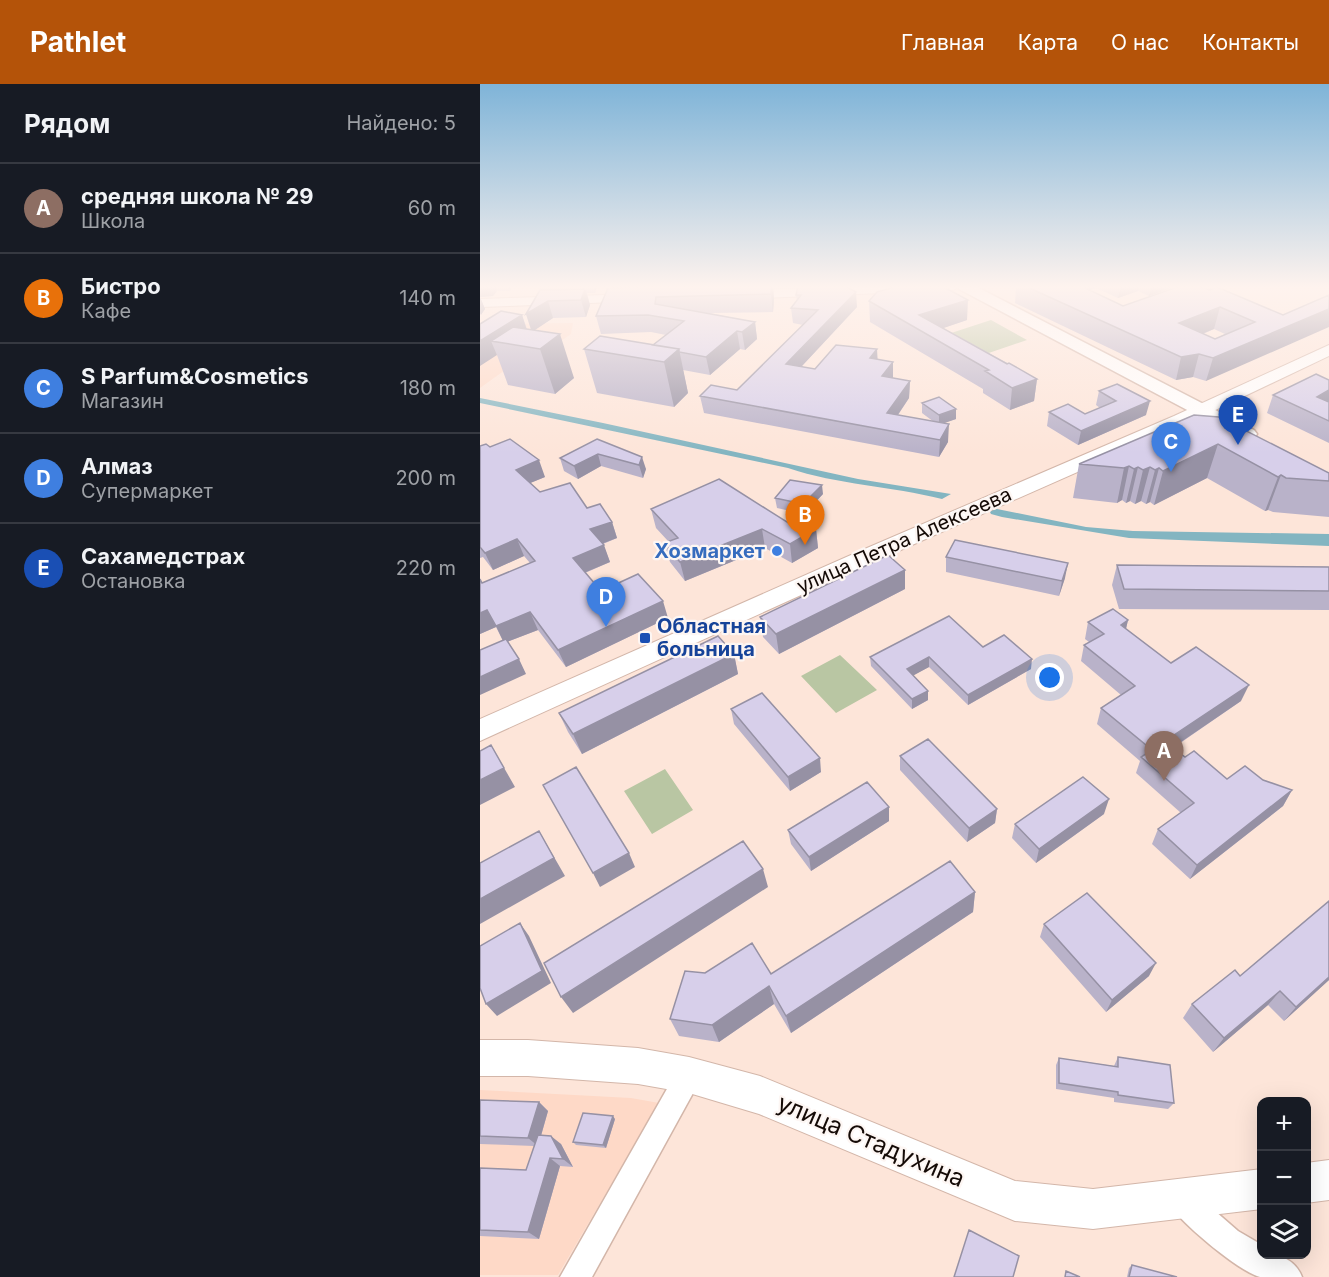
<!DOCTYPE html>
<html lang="ru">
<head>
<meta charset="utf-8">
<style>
	body { margin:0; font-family:Inter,sans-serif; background:#20242c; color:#f1f3f6 }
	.controls { position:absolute; right:18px; bottom:18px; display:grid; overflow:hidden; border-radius:12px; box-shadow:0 6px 24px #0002 }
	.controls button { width:54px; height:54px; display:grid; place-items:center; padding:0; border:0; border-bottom:2px solid #363941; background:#171b24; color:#f1f3f6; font:30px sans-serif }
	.you { position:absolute; left:570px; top:594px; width:21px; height:21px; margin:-15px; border:4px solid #fff; border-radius:50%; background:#1a73e8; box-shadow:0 0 0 9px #1a73e833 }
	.badge { display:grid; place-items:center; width:39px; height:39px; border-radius:50%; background:#b45309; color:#fff; font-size:20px; font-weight:700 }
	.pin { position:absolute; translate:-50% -50px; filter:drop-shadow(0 2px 3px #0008) }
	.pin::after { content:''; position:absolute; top:32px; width:21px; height:18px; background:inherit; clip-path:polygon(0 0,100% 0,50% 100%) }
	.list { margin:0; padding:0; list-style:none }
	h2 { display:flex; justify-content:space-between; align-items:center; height:78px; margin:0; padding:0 24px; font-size:26px }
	h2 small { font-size:20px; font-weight:400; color:#9ea1a6 }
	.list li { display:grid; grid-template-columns:39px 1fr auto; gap:18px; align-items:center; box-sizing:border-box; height:90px; padding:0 24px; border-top:2px solid #363941 }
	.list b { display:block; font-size:22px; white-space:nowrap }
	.list p { margin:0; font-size:20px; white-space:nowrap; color:#9ea1a6 }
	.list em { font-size:20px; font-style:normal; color:#9ea1a6 }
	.icon { flex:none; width:33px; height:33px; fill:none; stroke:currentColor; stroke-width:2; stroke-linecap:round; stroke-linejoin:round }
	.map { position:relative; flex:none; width:849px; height:1193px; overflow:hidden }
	header { display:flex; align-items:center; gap:36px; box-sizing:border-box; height:84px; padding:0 30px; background:#b45309; color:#fff }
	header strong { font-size:28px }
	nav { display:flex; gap:33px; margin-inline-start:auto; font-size:21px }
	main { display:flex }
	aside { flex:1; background:#171b24 }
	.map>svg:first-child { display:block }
</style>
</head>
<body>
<header>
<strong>Pathlet</strong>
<nav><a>Главная</a><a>Карта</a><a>О нас</a><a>Контакты</a></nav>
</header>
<main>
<aside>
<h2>Рядом<small>Найдено: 5</small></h2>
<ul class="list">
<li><span class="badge" style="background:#8d6e63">A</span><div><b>средняя школа № 29</b><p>Школа</p></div><em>60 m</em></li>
<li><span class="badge" style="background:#e8710a">B</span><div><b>Бистро</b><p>Кафе</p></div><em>140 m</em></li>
<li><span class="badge" style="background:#3f7fe0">C</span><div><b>S Parfum&amp;Cosmetics</b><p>Магазин</p></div><em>180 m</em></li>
<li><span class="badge" style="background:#3f7fe0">D</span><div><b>Алмаз</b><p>Супермаркет</p></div><em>200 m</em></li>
<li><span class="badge" style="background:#1a4fb4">E</span><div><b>Сахамедстрах</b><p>Остановка</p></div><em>220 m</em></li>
</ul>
</aside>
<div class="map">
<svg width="849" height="1193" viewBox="0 0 849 1193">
	<rect width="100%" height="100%" fill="#fde5d9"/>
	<path fill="#fed9c7" d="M93 239 91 250 78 259 49 269 0 304V240Z
		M0 1006 151 1014 179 1019 78 1191H0Z"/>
	<path fill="#b9c6a3" d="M511 236 547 256 497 273 462 252Z
		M360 571 397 606 356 629 321 592Z
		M185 685 213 726 172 750 144 707Z"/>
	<path fill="#83b5c1" d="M0 314 123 339 378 395 471 410 462 415C411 402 358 401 308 384L0 319Z
		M517 425 606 443 653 447 849 450V462L649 454 522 433 511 430 509 426Z"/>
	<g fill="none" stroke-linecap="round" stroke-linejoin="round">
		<defs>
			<path id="street" d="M209 978 218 982 222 991 218 1000 112 1193H80L200 982Z
				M702 1103 712 1107 758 1147 782 1161V1170C800 1170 815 1175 822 1193 809 1193 793 1193 780 1193 760 1188 696 1136 688 1117L692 1107Z"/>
			<path id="secondary" d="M381 202H480L473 206 260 215 253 211 260 207Z
				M158 210 163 211 165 214 163 217 0 223V215Z
				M849 261V272L706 340 396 477 0 657V635L380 467 694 332Z
				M0 956H48L158 964 209 973 280 992 535 1097 613 1105 782 1085V1125L613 1145 535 1137 279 1030 209 1009 158 1000 48 992H0Z
				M849 1076V1116L826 1119V1079Z"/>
			<path id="primary" d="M477 202H495L774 346 777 350 774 354H760L479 205Z"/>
		</defs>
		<use href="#street" stroke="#d3b6a9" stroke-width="3"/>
		<use href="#secondary" stroke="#d3b6a9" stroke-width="2"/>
		<use href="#primary" stroke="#d3b6a9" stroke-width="3"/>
		<use href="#street" fill="#fff" fill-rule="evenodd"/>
		<use href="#secondary" fill="#fff" fill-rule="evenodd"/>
		<use href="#primary" fill="#fff" fill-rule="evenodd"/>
	</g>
	<path fill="#b9b2c9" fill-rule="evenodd" d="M0 202H33L30 207H17L13 212 0 213 5 225 0 231Z
		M59 202H117L115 209H107L110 221 106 233 73 234 54 246 94 294 75 310 28 301 17 271 0 240 42 231 47 245 51 246 46 230 60 206Z
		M149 202H293L294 215 293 228 229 229 275 238 277 255 265 266 260 265 230 291 203 286 208 309 194 323 117 309 104 265 173 261 186 251 171 248 121 250 116 232 149 203Z
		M318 202 377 223 321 283 335 285 397 265V275L413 278V294L430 297 429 314 418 331 454 338 442 329V319L476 335 463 339 468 358 459 373 224 329 220 312 257 306 323 241 313 239 311 224 317 217 316 211Z
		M535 202H697L669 212 658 207 638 214 616 204 610 206 643 222 730 206 803 231 726 297 713 293 696 296 535 219 536 202ZM734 245 745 250 735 255 723 250Z
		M389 217 487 236 463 244 557 295 554 317 530 326 503 309V305L390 238Z
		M849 296V359L787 329 793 311Z
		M619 307 666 331 598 361 567 342 569 328 605 330 620 324 616 321Z
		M714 331 849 389V433L793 428 788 426 785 427 727 394 674 421 670 418 666 420 661 417 655 420 650 417 646 419 642 416 637 419 593 414 599 380Z
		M117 355 166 385 163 394 121 382 98 395 84 387 80 374Z
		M0 362 10 363 65 393 50 399 60 408 107 424 132 438 137 454 123 460 130 478 105 489 121 507 188 534 86 583 58 546 27 558 46 590 23 557 16 543 0 550V495L2 499 50 479 44 472 13 486 3 473 0 474Z
		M343 410 324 430 297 424 295 414Z
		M171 425 310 440 336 445 338 464 312 479 285 464 205 497 190 478 184 459 188 457 176 444Z
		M466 473 585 494 579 512 466 488Z
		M637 481 849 483V526L639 525 632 501Z
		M425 505 299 570 283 553 280 533Z
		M648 536 646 545 691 579 761 617 693 664 705 673 747 695 783 696 812 706 803 722 710 795 672 760 678 745 701 729 656 689 660 677 617 640 621 624 641 611 601 577 604 561 609 558 605 555 608 538Z
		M503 563 551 585 488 621 449 583 433 591 448 607V616L432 625 391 582 390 573Z
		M254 570 258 590 102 670 88 648 79 629Z
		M251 625 341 688 310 707 254 640Z
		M420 672 517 725 515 739 487 758 420 686Z
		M624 730 556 779 532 754 535 740Z
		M409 737 331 787 311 760 308 746Z
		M495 808 493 828 311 949 294 920 239 958 199 952 190 935 225 889 291 890Z
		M849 817V896L804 937 788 921 733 968 703 934 712 920 760 892Z
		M564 840 669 892 626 928 560 853Z
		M638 973 694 1019 688 1025 634 1018V1014L576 1005V981L579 974 634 982Z
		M0 1016 59 1018 68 1027 61 1052 81 1060 93 1083 80 1082 59 1155 0 1152V1084L46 1086 54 1062 0 1060Z
		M135 1035 126 1064 96 1061 93 1058Z
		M652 1181 697 1193H647L649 1184Z"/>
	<path fill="#9691a4" d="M0 202H15L17 207 13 212 0 213 5 225 1 231 0 228Z
		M28 202H33L30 207Z
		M113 202H117L115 209Z
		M292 202H293L294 215 293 228 291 210Z
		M585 202H616V204L583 216Z
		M641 202H659L658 207 638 214Z
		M671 202H697L669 212Z
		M105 205 110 221 106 233 101 216Z
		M376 208 377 223 308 297 306 280Z
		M488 216 487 236 446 250 439 231Z
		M68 217 73 234 52 248 46 230Z
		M740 223 734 245 694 261 699 239Z
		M849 225V243L726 297 733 274Z
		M42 231 48 250 11 257 17 271 0 282V257Z
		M275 238 277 255 265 266 262 248Z
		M257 247 260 265 230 291 226 273Z
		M80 250 94 294 75 310 60 265Z
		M199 265 208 309 194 323 184 278Z
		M397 265 398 282 390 274Z
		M719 270 713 293 696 296 701 273Z
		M413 278V295L402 292Z
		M557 295 554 317 530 326 532 304Z
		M430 297 429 314 407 347V329Z
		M849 306V321L837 313Z
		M670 317 666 331 598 361 601 347Z
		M476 325V335L459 341V331Z
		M469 340 468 358 459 373 460 356Z
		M738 360 727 394 674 421 683 387Z
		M118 370 121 382 98 395 94 382Z
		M162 373 166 385 163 394 159 381Z
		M59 376 65 393 43 402 36 386Z
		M649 382 642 416 637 419 644 384Z
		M658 383 650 417 646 419 654 385Z
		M670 383 661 417 655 420 663 386Z
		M679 384 670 418 666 420 675 386Z
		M801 391 788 426 785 427 798 393Z
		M342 401 343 410 324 430 323 420Z
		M132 438 137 454 116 462 110 445Z
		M282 445 285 464 205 497 200 478Z
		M336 445 338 464 312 479 310 460Z
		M37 455 44 472 13 486 5 469Z
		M124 461 130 478 99 491 93 474Z
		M588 479 585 494 579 512 582 497Z
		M425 486V505L299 570 296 550Z
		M183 517 188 534 86 583 78 566Z
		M7 526 16 543 0 550V529Z
		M50 528 58 546 24 559 16 542Z
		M648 536 644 553 641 541Z
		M254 570 258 590 102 670 93 650Z
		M449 573V583L427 595V585Z
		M39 575 46 590 0 611V593Z
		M552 575 551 585 488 621V611Z
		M769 601 761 617 679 673 685 657Z
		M448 607V616L432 625V615Z
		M11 661 35 703 0 721V696Z
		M340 674 341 688 310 707 308 693Z
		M812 706 803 722 710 795 717 781Z
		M629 715 624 730 556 779 559 765Z
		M409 723V737L331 787 329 773Z
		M517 725 515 739 487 758 489 744Z
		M59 747 85 792 0 840V815Z
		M149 769 155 783 120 803 113 789Z
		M283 785 288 803 93 929 81 913Z
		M495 808 493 828 311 949 306 932Z
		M40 839 49 852 71 899 17 932 6 920Z
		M676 879 669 892 626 928 632 916Z
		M849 893V896L804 937 816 923Z
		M289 902 294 920 239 958 232 941Z
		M800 907 788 921 733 968 744 954Z
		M59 1018 68 1027 58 1062 48 1054Z
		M133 1032 135 1035 126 1064 123 1061Z
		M71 1052 81 1060 93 1083 83 1075Z
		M70 1074 80 1082 59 1155 48 1148Z"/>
	<path fill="#d7cfea" stroke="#9691a4" stroke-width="1.5" fill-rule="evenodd" d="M184 202H292L291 210 176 213 175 220 275 238 262 248 257 247 226 273 199 268V265L173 261 204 237 168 231 116 232 128 204Z
		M318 202H365L376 208 306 280 335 285 356 261 397 265 390 274 413 278 402 292 430 297 407 329 469 340 460 356 220 312 231 301 257 306 338 226 311 224 321 211H316Z
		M418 202H462L488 216 439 231 527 280 529 279 557 295 532 304 505 287 509 286 389 217 397 208Z
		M545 202H601L643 222 700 202H719L730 206 737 203 803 231 849 211V225L733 274 719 270 701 273ZM740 223 775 238 735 255 699 239Z
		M105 205 101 216 68 217 46 230 60 206Z
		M21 227 42 231 0 257V240Z
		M33 243 80 250 60 265 11 257Z
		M120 252 199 265 184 278 104 265Z
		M836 290 849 296V306L837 313 849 318V337L793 311Z
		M637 300 670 317 601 347 569 328 588 320 605 330 636 317 619 307Z
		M459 313 476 325 459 331 442 319Z
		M714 331 739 333 849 389V397L806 394 801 391 798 393 738 360 683 387 679 384 675 386 670 383 663 386 658 383 654 385 649 382 644 384 599 380Z
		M30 355 59 376 36 386 60 408 90 399 107 424 120 420 132 438 110 445 124 461 93 474 121 507 158 490 183 517 78 566 50 528 16 542 7 526 0 529V495L2 499 55 477 37 455 5 469 0 463V362L6 360 10 363Z
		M117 355 162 373 159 381 118 370 94 382 80 374Z
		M239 395 310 440 320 435 336 445 310 460 282 445 200 478 184 459 198 454 171 425Z
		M310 396 342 401 323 420 295 414Z
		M475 456 588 479 582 497 466 473Z
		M408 471 425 486 296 550 280 533Z
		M637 481 849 483V507L644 505Z
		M633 525 648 536 641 541 691 579 716 563 769 601 685 657 705 673 714 667 747 695 765 682 783 696 812 706 717 781 678 745 714 719 661 673 672 666 621 624 655 602 604 561 624 550 608 538Z
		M469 532 503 563 524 551 552 575 488 611 449 573 427 585 448 607 432 615 390 573Z
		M238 552 254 570 93 650 79 629Z
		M26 555 39 575 0 593V566Z
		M282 609 340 674 308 693 251 625Z
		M448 655 517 725 489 744 420 672Z
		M11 661 24 684 0 696V667Z
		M96 683 149 769 113 789 63 701Z
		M603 693 629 715 559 765 535 740Z
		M387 698 409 723 329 773 308 746Z
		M59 747 74 774 0 815V779Z
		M263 757 283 785 81 913 64 879Z
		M470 777 495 808 306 932 289 902 232 941 190 935 205 887 225 889 272 859 291 890Z
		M607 809 676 879 632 916 564 840Z
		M849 817V893L816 923 800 907 744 954 712 920 755 886 760 892Z
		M40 839 62 887 6 920 0 904V862Z
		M638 973 690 981 694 1019 638 1011V1008L579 999V974L638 983Z
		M0 1016 59 1018 48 1054 0 1052Z
		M103 1029 133 1032 123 1061 93 1058Z
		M58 1051 71 1052 83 1075 70 1074 48 1148 0 1146V1084L46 1086Z
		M489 1146 539 1172 533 1193H474Z
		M652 1181 697 1193H649Z
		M586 1187 600 1193H585Z"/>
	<linearGradient id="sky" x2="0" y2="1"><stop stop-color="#7fb4d8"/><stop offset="0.55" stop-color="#fef3ee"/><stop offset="1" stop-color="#fef3ee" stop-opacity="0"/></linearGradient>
	<rect width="849" height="369" fill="url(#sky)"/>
	<circle fill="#3f7fe0" stroke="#fdf6f3" stroke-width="2" cx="297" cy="467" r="6"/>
	<rect fill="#1a4fb4" stroke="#fdf6f3" stroke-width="2" x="159" y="548" width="12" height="12" rx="3"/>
	<g text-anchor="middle" stroke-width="4.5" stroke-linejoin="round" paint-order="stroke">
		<g font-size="20" fill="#140a06" stroke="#fdf6f3">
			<text transform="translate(424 456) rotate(-24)" y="7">улица Петра Алексеева</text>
		</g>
		<g font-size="20" font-weight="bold" fill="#366cbe" stroke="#fdf6f3" text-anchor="end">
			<text x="285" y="474">Хозмаркет</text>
		</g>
		<g font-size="20" font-weight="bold" fill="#164399" stroke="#fdf6f3" text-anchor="start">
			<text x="177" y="549">Областная<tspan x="177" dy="23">больница</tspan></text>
		</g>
		<g font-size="24" fill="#140a06" stroke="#fdf6f3">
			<text transform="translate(391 1057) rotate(23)" y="8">улица Стадухина</text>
		</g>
	</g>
</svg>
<div class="controls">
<button>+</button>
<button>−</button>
<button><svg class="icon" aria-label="layers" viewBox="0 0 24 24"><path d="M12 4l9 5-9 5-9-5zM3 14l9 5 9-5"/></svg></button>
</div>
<div class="you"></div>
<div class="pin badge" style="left:684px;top:697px;background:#8d6e63">A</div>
<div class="pin badge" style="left:325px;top:461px;background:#e8710a">B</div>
<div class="pin badge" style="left:691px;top:388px;background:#3f7fe0">C</div>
<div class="pin badge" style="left:126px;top:543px;background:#3f7fe0">D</div>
<div class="pin badge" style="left:758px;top:361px;background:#1a4fb4">E</div>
</div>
</main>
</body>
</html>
